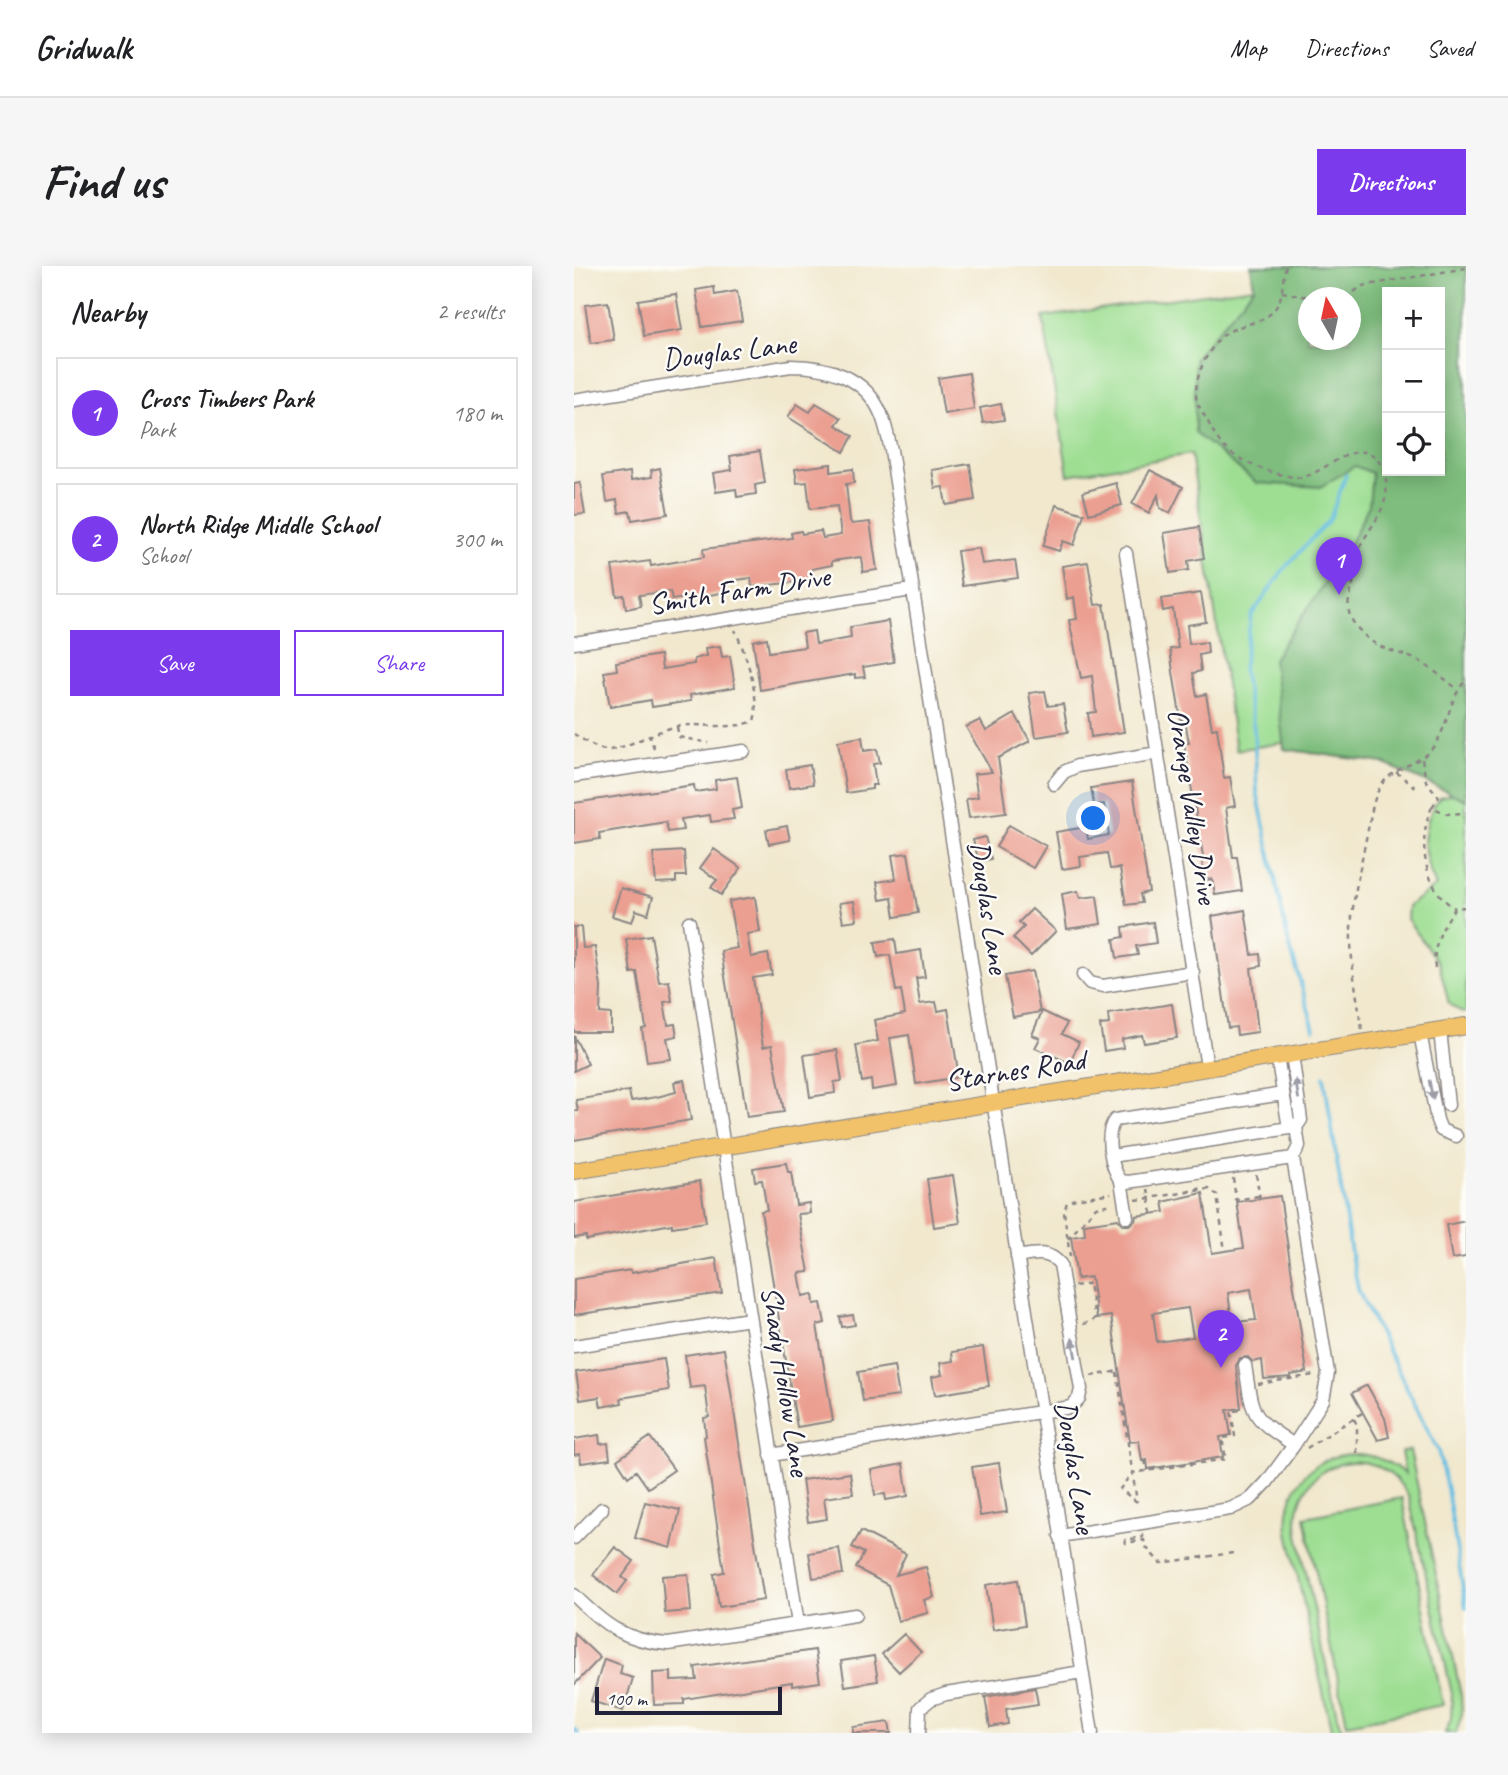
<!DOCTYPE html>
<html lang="en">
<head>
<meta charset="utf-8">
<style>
	body { margin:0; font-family:Caveat,sans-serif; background:#f6f6f6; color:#202124 }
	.controls { position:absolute; right:21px; top:21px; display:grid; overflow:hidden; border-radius:0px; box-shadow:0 4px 18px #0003 }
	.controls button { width:63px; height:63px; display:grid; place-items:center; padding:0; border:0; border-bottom:2px solid #e0e0e0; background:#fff; color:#202124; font:35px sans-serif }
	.compass { position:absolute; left:724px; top:21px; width:63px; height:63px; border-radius:50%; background:#fff; box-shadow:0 4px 18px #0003; rotate:351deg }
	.scale { position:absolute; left:21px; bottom:18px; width:187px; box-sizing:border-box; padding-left:7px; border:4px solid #22223b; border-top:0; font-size:19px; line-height:24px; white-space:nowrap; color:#22223b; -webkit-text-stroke:5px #fdfcf7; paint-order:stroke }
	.you { position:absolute; left:520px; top:553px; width:24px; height:24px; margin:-18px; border:5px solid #fff; border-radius:50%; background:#1a73e8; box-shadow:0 0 0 10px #1a73e833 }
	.badge { display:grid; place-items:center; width:46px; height:46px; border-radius:50%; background:#7c3aed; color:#fff; font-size:23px; font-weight:700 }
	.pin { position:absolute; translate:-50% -58px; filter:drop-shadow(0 2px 4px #0008) }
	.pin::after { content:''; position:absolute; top:37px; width:24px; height:21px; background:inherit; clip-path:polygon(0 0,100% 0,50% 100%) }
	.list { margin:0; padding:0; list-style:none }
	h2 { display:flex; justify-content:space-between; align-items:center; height:91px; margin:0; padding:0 28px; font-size:30px }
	h2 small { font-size:23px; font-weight:400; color:#757577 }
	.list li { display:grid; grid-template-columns:46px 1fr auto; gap:21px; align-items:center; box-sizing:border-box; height:112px; margin:0 14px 14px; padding:0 14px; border:2px solid #e0e0e0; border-radius:0px }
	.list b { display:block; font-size:26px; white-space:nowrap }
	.list p { margin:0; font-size:23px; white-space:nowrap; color:#757577 }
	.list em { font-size:23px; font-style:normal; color:#757577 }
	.actions { display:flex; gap:14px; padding:21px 28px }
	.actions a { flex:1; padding:16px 0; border:2px solid #7c3aed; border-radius:0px; text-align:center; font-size:24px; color:#7c3aed }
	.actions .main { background:#7c3aed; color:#fff }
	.icon { flex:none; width:38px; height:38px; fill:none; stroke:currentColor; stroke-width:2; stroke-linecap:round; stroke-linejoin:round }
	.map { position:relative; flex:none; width:892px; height:1467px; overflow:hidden; border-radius:0px }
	header { display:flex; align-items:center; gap:42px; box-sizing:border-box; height:98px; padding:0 35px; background:#fff; border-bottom:2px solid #e0e0e0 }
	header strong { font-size:33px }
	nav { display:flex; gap:38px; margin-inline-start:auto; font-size:24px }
	.intro { display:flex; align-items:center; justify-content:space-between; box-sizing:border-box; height:168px; padding:0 42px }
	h1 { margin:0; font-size:49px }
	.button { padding:18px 32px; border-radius:0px; background:#7c3aed; color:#fff; font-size:24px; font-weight:700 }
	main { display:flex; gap:42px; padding:0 42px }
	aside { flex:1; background:#fff; border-radius:0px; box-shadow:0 4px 18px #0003 }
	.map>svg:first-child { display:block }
</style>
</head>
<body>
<header>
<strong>Gridwalk</strong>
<nav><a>Map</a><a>Directions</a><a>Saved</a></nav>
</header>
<div class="intro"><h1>Find us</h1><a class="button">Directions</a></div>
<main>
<aside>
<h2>Nearby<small>2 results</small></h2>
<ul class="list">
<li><span class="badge">1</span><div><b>Cross Timbers Park</b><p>Park</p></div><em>180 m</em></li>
<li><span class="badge">2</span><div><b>North Ridge Middle School</b><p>School</p></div><em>300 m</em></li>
</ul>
<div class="actions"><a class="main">Save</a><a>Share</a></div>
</aside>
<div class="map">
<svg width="892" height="1467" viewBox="0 0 892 1467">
	<rect width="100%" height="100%" fill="#fdfcf7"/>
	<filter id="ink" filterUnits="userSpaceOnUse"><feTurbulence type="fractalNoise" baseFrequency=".0143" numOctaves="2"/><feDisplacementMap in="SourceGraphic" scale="14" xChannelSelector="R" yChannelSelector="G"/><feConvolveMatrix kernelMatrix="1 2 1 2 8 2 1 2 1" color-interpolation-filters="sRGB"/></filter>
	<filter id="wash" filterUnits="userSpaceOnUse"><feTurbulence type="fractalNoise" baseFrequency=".00686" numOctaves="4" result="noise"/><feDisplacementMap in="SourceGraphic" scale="28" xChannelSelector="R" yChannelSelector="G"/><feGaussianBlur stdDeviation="1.57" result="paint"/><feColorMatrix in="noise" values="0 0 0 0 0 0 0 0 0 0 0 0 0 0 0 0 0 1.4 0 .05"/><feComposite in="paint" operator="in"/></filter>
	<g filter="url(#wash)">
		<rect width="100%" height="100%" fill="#f1e8ce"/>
		<path fill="#9ede93" stroke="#608067" stroke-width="2" fill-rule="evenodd" d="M677 0H892V448L662 484 617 188 494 209 469 51 680 21ZM813 26H866V205H813ZM734 32H776V74H734Z
			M892 525V746L889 747 875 738 865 698 833 653 834 640 862 620C846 587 846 561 865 531Z
			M836 1184 887 1429 888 1448 882 1467H871L877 1452 878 1428 835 1232C803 1167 713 1196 724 1268L763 1450 769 1467H758L714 1266C706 1197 781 1164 831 1208L827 1186Z
			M828 1232 869 1439 773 1458 731 1251Z"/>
		<path fill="#7ebd7d" stroke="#50705c" stroke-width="2" fill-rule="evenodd" d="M677 0H892V534L809 497 710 483 699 393 772 286 795 239 798 207 781 200 746 221 683 217 621 167V92L680 21ZM813 26H866V205H813ZM734 32H776V74H734Z"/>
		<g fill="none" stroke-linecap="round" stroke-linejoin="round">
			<path stroke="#63bde1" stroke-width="3.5" d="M740 763 714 674 683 526 680 463 669 403 677 350 710 303 756 253 772 209
				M750 810 778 994 785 1026 864 1185 873 1223 892 1342
				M0 1463 4 1467"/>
		</g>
		<g id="blocks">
			<path fill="#eb9f91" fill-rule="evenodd" d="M140 21 141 29 163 25 168 55 128 61 122 24Z
				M102 28 108 64 70 70 64 34Z
				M34 36 40 74 17 77 11 39Z
				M395 107 400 143 370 148 364 112Z
				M242 137 267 152 262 159 279 170 270 186 214 151 223 138 236 146Z
				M427 138 430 154 409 157 406 142Z
				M186 185 191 217 181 219 182 228 163 231 162 223 142 226 139 207 158 204 156 190Z
				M257 198V206L279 203 280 217 272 218 276 255 278 258 296 256 303 304 289 306 287 291 258 295V299L238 303 240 314 178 321 177 312 149 316 151 326 136 329 98 334 96 325 65 329 67 340 52 343 50 329 43 330 38 300 76 295 77 300 130 291 129 283 218 272 217 267 227 265 228 268 247 265 249 272 267 269 263 240 236 243 233 216 223 217 221 203Z
				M396 198 401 234 372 239 369 221 361 222 358 204Z
				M86 202 94 248 58 254 56 245 45 247 43 234 33 236 29 210 56 206 57 214 78 211 77 204Z
				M576 204 609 221 596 247 586 242 584 229 575 247 558 238Z
				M6 217 11 248 0 249V218Z
				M542 217 548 239 515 248 509 226Z
				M482 239 510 248 500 279 489 275 485 285 469 280Z
				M625 261 630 292 614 295 615 304 596 307 590 267Z
				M405 282 408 298 441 294 444 312 388 320 383 285Z
				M514 296 521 339 530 338 550 466 517 471 514 447 522 446 518 410 507 412 495 354 503 353 500 331 493 333 488 300Z
				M627 327 632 356 613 359 615 378 633 376 634 387 625 389 627 405 619 407 623 430 632 428 638 463 643 462 650 512 656 511 661 540 652 542 659 591H663L668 625 641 629 638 613 631 614 628 596H630L610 477H615L611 454 607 455 599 406 596 383 604 382 599 343 589 345 587 333Z
				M314 355 320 396 289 401 291 411 281 412V408L186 424 179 375 193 372 195 386 231 381 229 367 240 365 242 378 277 372 276 361Z
				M146 380 148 391 156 390 161 421 116 429 117 435 78 441 77 434 36 441 30 406 43 404 42 396 86 389 88 403 120 398V393L132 390 131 382Z
				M471 425 474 440 489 438 494 466 462 471 455 427Z
				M441 448 456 475 424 492 432 547 395 552 392 533 404 531 400 508 418 506 392 461 406 454 412 465Z
				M288 471 290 485 303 483 306 497 299 498 302 519H298V523L272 527 264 475Z
				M236 499 239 518 215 522 212 503Z
				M163 511 168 542 158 544 160 553 137 556 136 549 107 553 109 564 94 566 92 556 25 567 26 573 0 577V537L120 519 121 526 142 523 141 514Z
				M558 516 575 626 566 628 568 637 552 639 546 602 536 603 533 587 506 591 507 600 488 603 482 566 512 561 514 573 535 569 530 538 520 539 517 522Z
				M435 559 472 580 459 602 422 581Z
				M213 560 216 574 195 578 192 564Z
				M411 571 417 593 405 596 399 574Z
				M140 583 167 602 147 629 137 621 143 614 126 602Z
				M110 585 112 610H102V616L82 617 79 587Z
				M334 587 344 647 321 651 318 632 306 634 303 616 322 613 318 589Z
				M47 622 79 631 74 648 62 644 58 656 38 650Z
				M504 625 506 632 523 630 527 658 493 663 488 628Z
				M181 631 186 666 173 668 177 691 194 688 198 709 179 712 189 781 198 779 210 846 173 851 147 685 163 682 155 635Z
				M280 635 283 654 269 656 265 637Z
				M458 643 482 665 457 690 439 672 450 661 445 656Z
				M671 644 678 689 686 688 687 700 677 702 684 766 663 769 662 761 654 762 638 650Z
				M579 656 582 677 562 680 564 689 543 692 540 673 550 671 549 661Z
				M0 661H7L9 682 21 681 27 721 26 747 37 748V766H0Z
				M77 669 85 716 95 715 98 735 90 736 94 759 101 758 103 770 93 772 97 793 73 796 68 763 72 762 63 706 57 707 52 673Z
				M321 673 323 688 347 684 351 711 342 712 346 738 362 736 364 745 374 743 385 811 342 818 335 769 316 772 323 820 298 824 297 814 288 816 282 779 304 775 300 754 331 748 327 724 322 725 316 689 304 691 301 676Z
				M458 705 466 746 439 751 431 710Z
				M598 738 603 772 570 777 568 769 548 773 549 782 530 785 526 759 535 758 534 748Z
				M468 745 493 757 488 768 505 776 496 797 461 782 466 772 458 769Z
				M0 770 14 798 0 805Z
				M263 784 268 815 260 816 261 827 236 831 230 789Z
				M110 814 117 854 0 874V845H4L2 834 55 825 57 835 83 831 102 826 100 816Z
				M212 897 214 906H217L222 939 235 937 236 947 224 948 235 1006 225 1007 229 1030 239 1028 240 1038 247 1037 251 1057 243 1059 259 1155 223 1161 187 945 193 944 188 914 181 915 179 902Z
				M379 909 386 957 360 961 353 913Z
				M126 915 132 956 98 961V958L12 974V970L0 972V936Z
				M629 927 638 987 670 982 663 936 706 930 733 1106 717 1109V1111L690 1113 688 1094 679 1096 674 1091 666 1092 662 1100 667 1142 653 1144 657 1169 646 1171 649 1191 574 1203 573 1194 568 1195 565 1175 556 1176 537 1050 523 1052 517 1011 503 1013 497 971 511 969 510 958 544 953 549 959H555L561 955 562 950 591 946 589 936ZM677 1023 682 1054 658 1056 654 1027ZM614 1042 619 1071 583 1076 579 1047Z
				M892 955V991L878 993 872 959Z
				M142 992 148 1027 0 1049V1013L57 1004V1007Z
				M279 1049 281 1059 268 1061 266 1051Z
				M409 1081 415 1120 361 1129 358 1111 368 1109 366 1097 379 1095 378 1086Z
				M150 1083 190 1334 145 1341 140 1308 150 1306 130 1171 132 1170 130 1152 135 1151 131 1120 116 1122 111 1089Z
				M90 1093 95 1124 47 1132 48 1137 27 1141 25 1131 6 1134 2 1106Z
				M320 1100 325 1130 289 1135 284 1106Z
				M793 1119 811 1152 815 1171 804 1174 778 1127Z
				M25 1169 26 1178 34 1177 36 1193 7 1197 6 1188 0 1189V1173Z
				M76 1171 100 1204 74 1222 62 1205 54 1211 43 1194Z
				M425 1197 433 1246 406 1250 398 1201Z
				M329 1198 334 1230 312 1234 311 1228 301 1229 297 1204Z
				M276 1207 279 1228 250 1232 253 1253 234 1256 228 1214Z
				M71 1236 106 1244 97 1282 61 1272Z
				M287 1265 332 1288 322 1309 352 1301 360 1331 350 1334 354 1347 324 1355 314 1319 282 1302 290 1287 278 1281Z
				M41 1281 60 1295 48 1311 53 1315 43 1328 19 1309Z
				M265 1282 269 1308 239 1312 235 1287Z
				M114 1308 117 1345 91 1347 88 1310Z
				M444 1314 451 1359 419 1364 412 1319Z
				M0 1367 26 1392 0 1419Z
				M330 1368 347 1386 325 1406 308 1388Z
				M241 1384 246 1416 218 1420V1416L110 1433V1438L80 1439 79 1407 97 1406V1415L123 1414 121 1401Z
				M300 1390 304 1415 271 1420 267 1395Z
				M30 1393 48 1399 46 1408 59 1412 49 1445 17 1435Z
				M461 1422 464 1438 432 1443 434 1458 416 1461 411 1431Z
				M315 1456 317 1467H279V1461Z"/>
		</g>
	</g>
	<g filter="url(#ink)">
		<use href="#blocks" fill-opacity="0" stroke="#8a8584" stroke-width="2"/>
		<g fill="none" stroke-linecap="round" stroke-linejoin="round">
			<defs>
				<path id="minor" d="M0 134 217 100C253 100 292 111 307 148 312 159 314 172 317 184L518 1467
					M552 287 633 801
					M0 377 338 324
					M0 510 170 485
					M480 518 490 506 503 500 584 487
					M115 656 224 1358
					M509 709 516 717 529 720 619 706
					M866 764 874 839
					M846 767 863 854 867 864 882 870
					M703 790 714 856 722 861 727 854 718 788
					M709 828 541 854C530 867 537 902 547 915L554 916 719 892
					M547 915 553 951
					M0 1080 176 1053
					M671 1099C679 1151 676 1150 720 1179
					M197 1189 497 1141 505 1132 507 1123 486 998C474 984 460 988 443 991
					M486 1270 656 1243 677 1233 693 1216 720 1179 749 1134 754 1107 719 892 725 880 722 861 538 890
					M0 1272 28 1243
					M0 1329C30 1359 51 1375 94 1378L281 1349
					M345 1467 346 1442 357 1433 372 1428 508 1406"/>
				<path id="major" d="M0 905 892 760"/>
			</defs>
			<use href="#minor" stroke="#8a8584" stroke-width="15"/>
			<use href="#major" stroke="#8a8584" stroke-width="18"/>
			<path stroke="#8a8584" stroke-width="2.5" stroke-dasharray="5 5" stroke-linecap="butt" d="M712 0C707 15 711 32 699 45 690 56 669 58 656 65 638 74 621 107 622 128 622 137 627 144 632 152 638 163 643 175 652 183 663 195 715 215 730 211 753 205 791 164 808 201 823 236 797 257 784 284 780 291 781 297 781 305 778 333 764 343 789 368 805 385 825 385 845 395 859 403 871 414 884 423
				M708 26 739 32
				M772 32 788 20 892 2
				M103 461 105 471 135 477
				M0 468C10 474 22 484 34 484 48 484 82 465 100 461 128 455 153 466 180 455 187 432 171 385 161 364
				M75 468 81 485
				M848 493 852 515 865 531 858 541 873 548 892 547
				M822 506 843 523V526
				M858 541C843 572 849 624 881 642
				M861 702C858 679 869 660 881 642L892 641
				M788 763C783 730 776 696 777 662 779 630 787 599 793 568 797 552 798 531 809 517 821 500 847 498 860 480 875 459 874 434 892 414
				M682 908 686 933
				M659 912 662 934 685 930
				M574 923 578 948
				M612 926 628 922 627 919
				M562 934 635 923 643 929 651 985
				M494 973 522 941 538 938
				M496 991 490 946 493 936 501 933 537 927
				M500 1020 518 1017
				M509 1058 517 1056 521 1052 515 1017
				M543 1106 563 1236
				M517 1110 545 1105
				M684 1118 740 1109
				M780 1153 783 1159V1187
				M733 1182 788 1147
				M571 1194 573 1205
				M563 1236 546 1223 558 1207 652 1193 648 1172 661 1170 657 1145 669 1144
				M569 1268V1271L551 1274 552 1277 570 1274 571 1280 586 1297 659 1287"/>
			<use href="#minor" stroke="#fff" stroke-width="12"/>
			<use href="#major" stroke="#f2c26a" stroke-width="16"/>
		</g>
		<defs><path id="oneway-solid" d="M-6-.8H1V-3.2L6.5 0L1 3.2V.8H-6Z" transform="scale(1.75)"/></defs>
		<g fill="#9c9ca7">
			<use href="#oneway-solid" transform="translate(723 823) rotate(-99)"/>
			<use href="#oneway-solid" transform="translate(857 824) rotate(79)"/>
			<use href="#oneway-solid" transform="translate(500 1082) rotate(-100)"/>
		</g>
	</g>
	<g text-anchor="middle" stroke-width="5" stroke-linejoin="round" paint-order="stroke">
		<g font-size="30" fill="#22223b" stroke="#fdfcf7">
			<text transform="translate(155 85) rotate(-7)" y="10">Douglas Lane</text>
			<text transform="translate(165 324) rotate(-9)" y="10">Smith Farm Drive</text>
			<text transform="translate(619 540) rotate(81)" y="10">Orange Valley Drive</text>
			<text transform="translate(415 641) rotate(81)" y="10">Douglas Lane</text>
			<text transform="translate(441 804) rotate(-9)" y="10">Starnes Road</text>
			<text transform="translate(212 1115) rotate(81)" y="10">Shady Hollow Lane</text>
			<text transform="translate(502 1201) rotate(81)" y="10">Douglas Lane</text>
		</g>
	</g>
</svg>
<div class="controls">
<button>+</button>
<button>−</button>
<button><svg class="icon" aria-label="locate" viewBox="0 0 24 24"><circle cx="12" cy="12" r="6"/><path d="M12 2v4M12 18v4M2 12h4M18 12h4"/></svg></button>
</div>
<svg class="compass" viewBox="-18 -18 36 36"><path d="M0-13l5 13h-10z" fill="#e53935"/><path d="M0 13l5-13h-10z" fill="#757577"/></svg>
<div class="scale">100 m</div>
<div class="you"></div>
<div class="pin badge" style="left:765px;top:329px">1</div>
<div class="pin badge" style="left:647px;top:1102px">2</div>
</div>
</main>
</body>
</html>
